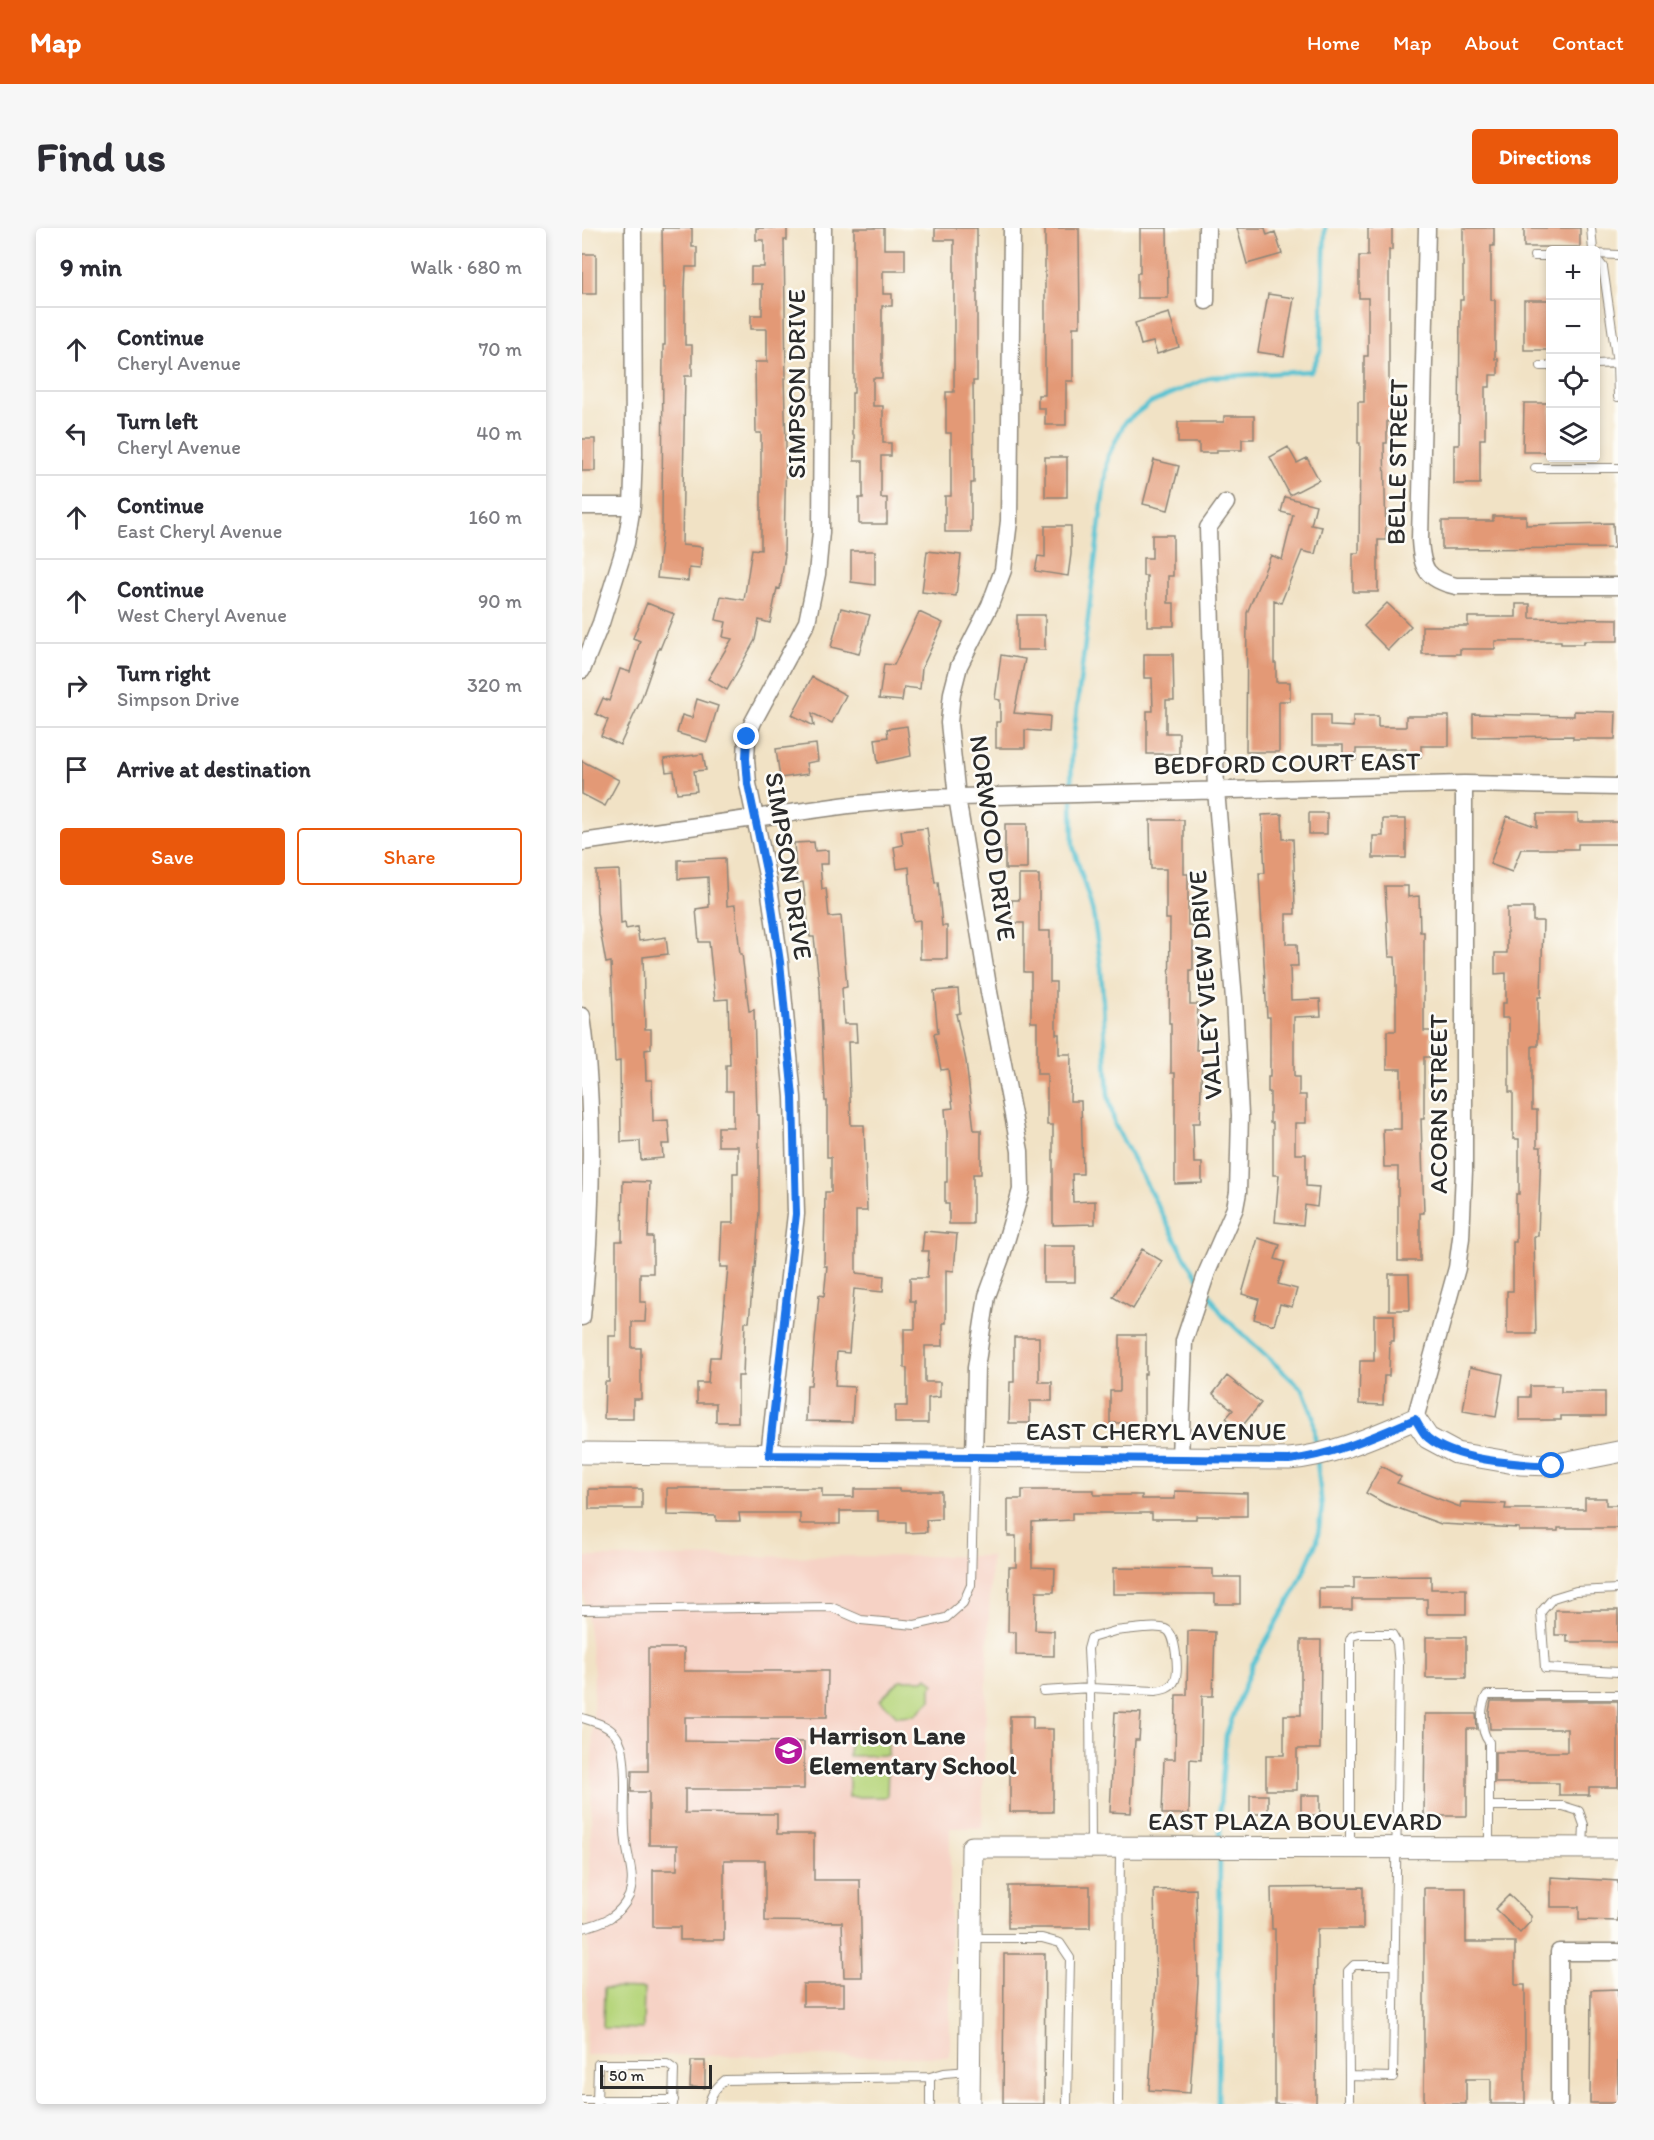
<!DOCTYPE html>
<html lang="en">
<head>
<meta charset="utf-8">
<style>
	body { margin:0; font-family:Itim,sans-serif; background:#f7f7f7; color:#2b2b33 }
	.controls { position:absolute; right:18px; top:18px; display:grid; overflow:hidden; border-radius:6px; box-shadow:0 3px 9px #0003 }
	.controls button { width:54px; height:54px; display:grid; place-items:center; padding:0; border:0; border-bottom:2px solid #e1e1e2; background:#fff; color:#2b2b33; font:30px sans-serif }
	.scale { position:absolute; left:18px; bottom:15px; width:112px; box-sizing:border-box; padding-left:6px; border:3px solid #2b2b2b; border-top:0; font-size:16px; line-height:21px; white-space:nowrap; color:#2b2b2b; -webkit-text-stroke:4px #fdfcf7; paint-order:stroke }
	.stop { position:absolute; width:18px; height:18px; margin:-14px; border:4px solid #1a73e8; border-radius:50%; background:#fff }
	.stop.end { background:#1a73e8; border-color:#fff; box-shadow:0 2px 6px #0008 }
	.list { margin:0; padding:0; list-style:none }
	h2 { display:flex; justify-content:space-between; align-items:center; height:78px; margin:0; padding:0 24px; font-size:26px }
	h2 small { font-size:20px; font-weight:400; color:#7c7c81 }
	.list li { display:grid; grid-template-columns:39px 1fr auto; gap:18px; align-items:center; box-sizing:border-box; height:84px; padding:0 24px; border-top:2px solid #e1e1e2 }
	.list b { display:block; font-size:22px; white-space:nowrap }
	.list p { margin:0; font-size:20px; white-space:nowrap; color:#7c7c81 }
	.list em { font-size:20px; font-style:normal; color:#7c7c81 }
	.actions { display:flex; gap:12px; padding:18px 24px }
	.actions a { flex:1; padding:14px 0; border:2px solid #ea580c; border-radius:6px; text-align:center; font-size:21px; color:#ea580c }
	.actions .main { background:#ea580c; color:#fff }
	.icon { flex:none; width:33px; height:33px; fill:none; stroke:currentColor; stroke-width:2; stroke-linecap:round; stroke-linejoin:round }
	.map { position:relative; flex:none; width:1036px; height:1876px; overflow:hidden; border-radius:6px }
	header { display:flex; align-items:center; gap:36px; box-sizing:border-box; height:84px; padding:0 30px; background:#ea580c; color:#fff }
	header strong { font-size:28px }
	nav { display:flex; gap:33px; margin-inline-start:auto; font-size:21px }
	.intro { display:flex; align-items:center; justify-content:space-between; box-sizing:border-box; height:144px; padding:0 36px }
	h1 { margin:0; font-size:42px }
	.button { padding:15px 27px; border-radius:6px; background:#ea580c; color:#fff; font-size:21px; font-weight:700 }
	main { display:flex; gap:36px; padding:0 36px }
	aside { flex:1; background:#fff; border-radius:6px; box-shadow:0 3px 9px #0003 }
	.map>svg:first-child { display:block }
</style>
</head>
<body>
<header>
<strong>Map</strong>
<nav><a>Home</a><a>Map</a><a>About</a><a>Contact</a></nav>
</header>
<div class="intro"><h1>Find us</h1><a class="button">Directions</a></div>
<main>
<aside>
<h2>9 min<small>Walk · 680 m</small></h2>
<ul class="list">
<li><svg class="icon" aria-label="ahead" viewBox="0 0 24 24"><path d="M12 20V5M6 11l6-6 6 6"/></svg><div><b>Continue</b><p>Cheryl Avenue</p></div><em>70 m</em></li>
<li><svg class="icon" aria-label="left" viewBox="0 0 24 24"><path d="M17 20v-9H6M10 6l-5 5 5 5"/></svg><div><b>Turn left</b><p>Cheryl Avenue</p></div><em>40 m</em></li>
<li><svg class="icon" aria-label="ahead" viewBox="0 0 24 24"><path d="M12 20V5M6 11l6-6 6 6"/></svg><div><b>Continue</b><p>East Cheryl Avenue</p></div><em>160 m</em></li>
<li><svg class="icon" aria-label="ahead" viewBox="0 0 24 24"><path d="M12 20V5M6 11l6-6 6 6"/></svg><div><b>Continue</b><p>West Cheryl Avenue</p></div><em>90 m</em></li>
<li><svg class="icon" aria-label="right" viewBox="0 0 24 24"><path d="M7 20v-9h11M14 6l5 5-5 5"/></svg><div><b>Turn right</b><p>Simpson Drive</p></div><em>320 m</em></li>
<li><svg class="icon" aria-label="arrive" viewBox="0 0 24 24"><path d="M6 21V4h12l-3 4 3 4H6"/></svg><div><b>Arrive at destination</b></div></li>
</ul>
<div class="actions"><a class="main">Save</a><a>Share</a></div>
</aside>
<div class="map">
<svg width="1036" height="1876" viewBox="0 0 1036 1876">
	<rect width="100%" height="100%" fill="#fdfcf7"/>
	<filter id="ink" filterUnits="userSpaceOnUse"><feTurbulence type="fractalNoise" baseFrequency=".0167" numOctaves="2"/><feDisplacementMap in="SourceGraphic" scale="12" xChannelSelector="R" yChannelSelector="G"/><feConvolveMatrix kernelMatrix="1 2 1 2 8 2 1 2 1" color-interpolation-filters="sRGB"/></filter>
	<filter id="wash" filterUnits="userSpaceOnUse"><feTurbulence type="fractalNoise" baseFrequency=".008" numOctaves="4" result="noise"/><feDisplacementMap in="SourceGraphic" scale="24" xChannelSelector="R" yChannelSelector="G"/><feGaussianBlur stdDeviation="1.35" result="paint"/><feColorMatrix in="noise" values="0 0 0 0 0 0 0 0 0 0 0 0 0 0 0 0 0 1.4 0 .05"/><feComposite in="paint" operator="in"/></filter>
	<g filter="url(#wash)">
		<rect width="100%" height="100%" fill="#f1e2c5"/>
		<path fill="#f6d2c5" d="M409 1328 400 1600H368V1829L4 1827 12 1444 0 1353V1329Z"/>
		<path fill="#b7d67d" stroke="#718054" stroke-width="1.5" d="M345 1449 352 1456 349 1460V1472L333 1487 315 1488 298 1472 318 1452H342Z
			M267 1504H306V1527L267 1528Z
			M267 1536H306L305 1569H267Z
			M22 1760 62 1761 61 1801 21 1800Z"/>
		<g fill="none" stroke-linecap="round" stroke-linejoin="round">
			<path stroke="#57c2d2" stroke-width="4.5" d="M489 562 490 520 526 228 543 194 568 175 629 149 729 143 739 122 743 0
				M490 571 491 618 511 685 519 739 526 867 533 897 605 1033 618 1052
				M624 1061 641 1088 721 1162 731 1188 734 1221
				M638 1613V1578L644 1507 670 1437 714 1361 735 1313 740 1279 735 1232
				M636 1876 638 1625"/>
		</g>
		<g id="blocks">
			<path fill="#e39976" d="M80 0H110V19H115V39H104L103 60V117H110V148H103L100 317 120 319 118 341 107 340 106 353 75 350 80 303 81 117H83V60H81Z
				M174 0H205V12H202L204 150H202L204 217 202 326H203L198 361 195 360 188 395 177 392 173 412 145 462 126 451 150 411 141 409 144 394 134 392 139 368 162 372 170 321 179 322V205H174L173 134H185V101H169V87H180V56H169V39H182V12H174Z
				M272 0H302V21H323V43H301V66H310V78H300V150H291V178H301V215H309V228H299V270H305V296H277V270H281V233H272V207H270V165H272Z
				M353 0H395V153H391L392 255H389V304H363V268H369V205H364V164H372V12H353Z
				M463 0H497L498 99H491V153H484V197H463V180H456V167H463Z
				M558 0H585L586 70H555V45H558Z
				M655 0H683L685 7 693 4 700 26 665 36Z
				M786 0H810V22H807V174H817V193H805V215H802L804 312H796V364H771V325H777L778 215H776V174H782V128H786V70H777V28H786Z
				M881 0H912V18H909V72H913V131H916V147H908V159H903V211H898V256H872V217H877L878 72H881Z
				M942 0H998V19H942Z
				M0 26H14V66H0Z
				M686 66 712 70 702 128 676 124Z
				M942 72H969V122H942Z
				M587 85 597 119 575 126 571 114 559 117 553 95Z
				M942 175H969V224H941Z
				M642 188H672V211H660V222H635V225H617V215H596V194H642Z
				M0 211H13V243H0Z
				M706 219 715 235 725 230 737 252 708 267 688 229Z
				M463 229H485V269H463Z
				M572 232 597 238 586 282 561 276Z
				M703 269 734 277 729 297 740 299 733 326 720 323 699 375 692 372V435H694V454H708V473H697V524H664L665 385 689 327 700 332 711 287 699 284Z
				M911 288H944V297L1031 295 1032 320 860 321V293H911Z
				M463 298H489V326L486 348 453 343 456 328 463 329Z
				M570 307H591V348H586V375H592V398H565V348H561V330H570Z
				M269 323H293V357L269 354Z
				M345 323 379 327 374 368 340 364Z
				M65 375 92 386 78 421 77 420 59 472 38 517 19 508 26 492 14 486 21 470 27 473 38 441 48 444 58 413 51 410Z
				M805 375 829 398 806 422 782 398Z
				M934 376H948V390L1036 391V413H1002V416H979V413H913V421H878V426H840V398H886V389H934Z
				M259 380 288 387 277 426 249 419Z
				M337 384 361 395 340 440 338 461 322 459 320 473 297 471 302 436 312 437Z
				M435 387H463V422H435Z
				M562 426H591L592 472H584V505H597V526H565V483H571L570 450H562Z
				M419 427 443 431 432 485 468 488 467 504 443 502V520H414V494H418V472L413 471Z
				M230 449 264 467 250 495 230 485 232 498 210 487Z
				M115 471 136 478 125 514 95 505 100 487 110 490Z
				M992 483 1034 484 1033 511H991V508L891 509V486L992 488Z
				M730 487H748V498L771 499V488H796V499H824V488H867V518H839V529H824V521H774V532H761V517H730Z
				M325 498 329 528 296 535 293 511 306 509 305 501Z
				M234 516 236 533 224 535 226 546 198 550 194 521Z
				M121 526 124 542 112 543 115 563 95 565 92 543 84 544 82 531Z
				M0 533 37 552 23 578 0 566Z
				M727 585H745V606H727Z
				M700 586 701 611H711L712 636 713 686H704V716H715L716 738H708L709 772 738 771 739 788 712 789V849H717V867H724V895H713V926H724V958L737 959 735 979 723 977 721 997 693 994 697 947H691V895H688V864H686V849H688V789H685L677 645H683L680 587Z
				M955 586H996V594H1036V616H996V621H939L930 644 908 636 925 588 955 599Z
				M801 591H824V630H791V608H801Z
				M568 592H602V646H606V697H611V742H608V776H616L614 822H620L618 895H611L612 935H620V955L593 956V845H589V795H587L588 691H584V641H569Z
				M423 596H445V641H423Z
				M345 600 353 655 356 654 360 698H365V731H338V692L331 693 327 639 315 641 312 619 321 617 319 603Z
				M232 614 233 623 246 622V636H238L240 661 244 660 247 689 259 688 265 759 260 760 262 796H274L275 814H266L269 897H282L285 983H274V1045L302 1048 301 1064 272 1061 267 1125 255 1124 253 1158 272 1159 270 1194 224 1193 225 1157H229L237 1067 242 1068 245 1038H242L243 964H249V929H245V873H243L238 762 232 709H228L221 654 215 655 212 615Z
				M143 630 145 678 153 677 158 726H160L167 783 172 782 175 887H177V985L173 1040H172L167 1094H163L161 1148H156V1194H134V1175H115V1155H126L128 1129H138L146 1039H138L140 995H151V945H156V918H136V899H151V863H144V837H148L146 771 133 772 127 714H117L114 681 127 679 126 649 96 651V632Z
				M37 642 39 696 43 695 44 701 55 699 57 713 84 709 86 726 61 729 63 801H69V821L63 822 64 852H70L71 893 86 892 88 916H80L81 930 59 932 58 913 39 914 38 833 33 834 29 734 24 735 15 685 14 643Z
				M437 647H457V703H468V754H474V806H477V826H489L488 873H499L501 946H490L491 974 513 973V996L471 997V897H465V846H455V794H449V744H442V695H430V672H437Z
				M803 658H826V669L837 668 838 704H842V803H849V829H842V891H839L842 985H838V1033H816V939H802L801 901H819V841H805V803H814V748L813 729H807Z
				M925 680H951V693H961L959 769H956V818H950V882H955V919H959L956 1008H952L954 1106H925V1063H931V1014H934V966H937V911H931V864H927V790H920V775H924V745L913 746V725H925Z
				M376 761 378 785 374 786 384 833 392 902H399V946H391V996H367V976H363V954H365V905L363 881 371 880 366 841 359 842 352 806 356 805 352 763Z
				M41 953 68 954 66 1009H71V1045H58V1074H64L63 1094H50V1120H59V1171H51V1191H22L23 1154H27V1108H34V1013H40Z
				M342 1003 375 1006 372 1043 364 1042V1095H361V1118H343V1154H358V1169L346 1170V1195H313V1178H325V1140H322V1101H333V1073H328V1050H345L347 1023H340Z
				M676 1010 698 1017 693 1031 703 1034 696 1056 715 1061 710 1079 698 1076 692 1097 672 1091 677 1071 660 1066Z
				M461 1018H493V1054H461Z
				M560 1021 580 1033 551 1081 531 1069Z
				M807 1046H827L828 1082H807Z
				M792 1087H812V1113H808L807 1148H802L801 1177 777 1176 778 1133H792Z
				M538 1107H564V1146H562V1195H528V1163H538Z
				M432 1109H457V1154H470V1173H448V1195H427L428 1154H432Z
				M888 1139 921 1146 914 1189 881 1183Z
				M645 1148 679 1175 658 1201 644 1190 651 1182 631 1166Z
				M948 1158H979V1164H1023V1188H979V1192H937V1169H948Z
				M799 1238 819 1249 815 1255 878 1279 879 1274 924 1276 923 1281H1003V1270H1024V1277H1035V1300H976V1303H937V1300L859 1296 802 1275 784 1265Z
				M85 1260H240V1269H272V1261H317V1263H359V1291L344 1292 345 1304 324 1305V1294H296V1283H258V1296H218V1285H157L158 1293H134V1288L85 1287Z
				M7 1261H60V1281H7Z
				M440 1262H512V1267H560V1271H593V1263L665 1265V1288H614V1291H570V1285H490V1292L450 1294V1339L473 1340 472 1364H454L453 1402 472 1403V1428L434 1427V1404H426L427 1339H434V1308H426V1271H440Z
				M531 1340 631 1341V1349H658V1376H633V1366H531Z
				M849 1348V1361H884V1386H845V1371H770V1382H737V1360H772V1349Z
				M973 1382H1036V1414H985V1407H973Z
				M606 1403 633 1404 631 1468H620L619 1532 608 1531 607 1586H580L582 1531H593L594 1467H605Z
				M844 1409H884V1450H844Z
				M719 1412H739L738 1521H715V1562H684V1527H702V1487H719Z
				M66 1420H102V1443H246L245 1489H103V1513L222 1514V1561H103V1585L195 1586V1606H232V1652H278L280 1749H262L260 1694 183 1693V1632H142V1712H98V1699H71V1642H95V1617H67V1564H49L50 1543H66Z
				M909 1473H1036V1559H1007V1567H977V1555H913V1524H985V1501H908L907 1484Z
				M533 1484 559 1485 557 1512H553L549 1585 528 1584Z
				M843 1486H894L895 1501H885V1588H842Z
				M428 1488H451V1501H471V1584H428Z
				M668 1567H686V1586H668Z
				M719 1567H738V1587H719Z
				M969 1649 1036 1653V1693L997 1692V1679H969Z
				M426 1658H508V1700H426Z
				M781 1659V1701H735L734 1876H693V1701H690L689 1660Z
				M842 1660H884V1714H933V1757H943V1876H909V1851H884V1876H842Z
				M614 1661 616 1755 608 1865 567 1862 574 1755 572 1662Z
				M927 1667 949 1688V1693L938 1705 913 1681Z
				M422 1726H463L462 1876H421Z
				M221 1756H262V1778H221Z
				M1036 1761V1875H1008L1009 1762Z
				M109 1833H123V1860L108 1859Z"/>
		</g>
	</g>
	<g filter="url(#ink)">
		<use href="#blocks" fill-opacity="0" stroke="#8e8678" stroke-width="1.5"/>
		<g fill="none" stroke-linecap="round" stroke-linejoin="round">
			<defs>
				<path id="service" d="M1009 0 1011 22
					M1014 26 1036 27
					M952 28H969
					M1014 30 1021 39 1035 135 1036 169
					M1014 136 1036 135
					M959 138H969
					M953 240H1036
					M1036 1361 994 1363 971 1370 959 1384 963 1440 1036 1444
					M0 1382 249 1379 279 1392 333 1397 364 1390 381 1375 389 1357 392 1230
					M561 1400C568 1400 579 1398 585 1402 594 1407 597 1443 593 1452 589 1461 581 1462 573 1463L508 1460 506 1421 509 1410 533 1403Z
					M461 1463 508 1460 509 1619
					M0 1490C13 1494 27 1497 35 1509 38 1514 41 1521 41 1526 46 1555 40 1585 44 1614 46 1632 54 1650 47 1668 37 1689 21 1695 0 1700
					M907 1578H981L997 1583 1002 1597 1001 1620
					M907 1619V1514C898 1503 898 1478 905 1467H1036
					M391 1710H460L478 1715 488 1730 485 1876
					M767 1848 766 1743 772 1737H813
					M348 1849 362 1845 387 1843
					M0 1872H92
					M15 1876 16 1836H85L92 1841 91 1876
					M127 1876C129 1865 135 1859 143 1852L348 1849V1876
					M536 1876 538 1620
					M767 1876V1848L811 1849 817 1438 815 1415 810 1406H777L770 1408 768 1412V1618"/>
				<path id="minor" d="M845 0 838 312C840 341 844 351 874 358H1036
					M624 73 625 0
					M0 278H50
					M0 442 19 395 44 315 50 278 52 226 51 0
					M0 614 266 577 341 570 882 556 1036 559
					M0 788C14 887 10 990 0 1089
					M833 1191 875 1040 879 1010 882 943V556
					M187 1227 214 986 211 869 198 734 186 652 166 556 164 531 165 509 171 494 225 394 235 346 239 304 241 0
					M392 1230 394 1140 405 1068 420 1027 439 962 438 923 407 764 375 569 367 495 370 465 377 438 408 377 421 342 427 293 430 0
					M598 1231 602 1113 625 1044 653 980 656 964 658 887 652 771 634 562 626 300 644 275
					M977 1876V1724H1036"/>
				<path id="tertiary" d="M0 1225 707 1231C752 1227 793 1208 833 1191L846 1210 874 1225 938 1236 971 1237 1036 1224
					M387 1876 390 1619 1036 1620"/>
			</defs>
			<use href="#service" stroke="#8e8678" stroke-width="10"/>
			<use href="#minor" stroke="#8e8678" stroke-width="19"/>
			<use href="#tertiary" stroke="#8e8678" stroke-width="23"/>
			<use href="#service" stroke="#fff" stroke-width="8"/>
			<use href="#minor" stroke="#fff" stroke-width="16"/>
			<use href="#tertiary" stroke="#fff" stroke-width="21"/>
		</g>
	</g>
	<g fill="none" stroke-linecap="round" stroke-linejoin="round" filter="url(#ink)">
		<path stroke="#1a73e8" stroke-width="8" d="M165 509 164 531 166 556 186 652 198 734 211 869 214 986 187 1227 707 1232C752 1227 793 1208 833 1191 837 1197 841 1206 846 1210 873 1233 937 1236 970 1238"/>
	</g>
	<defs>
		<symbol id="school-disc" viewBox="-11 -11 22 22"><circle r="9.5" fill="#b5179e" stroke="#fdfcf7"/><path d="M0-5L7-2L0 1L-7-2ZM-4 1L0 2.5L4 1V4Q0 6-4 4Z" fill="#fff"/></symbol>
	</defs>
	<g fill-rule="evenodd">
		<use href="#school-disc" x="190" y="1506" width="33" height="33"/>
	</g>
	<g text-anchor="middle" stroke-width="5" stroke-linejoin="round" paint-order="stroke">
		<g font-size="26" fill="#2b2b2b" stroke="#fdfcf7">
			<text transform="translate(214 156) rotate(-90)" y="9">SIMPSON DRIVE</text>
			<text transform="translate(815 234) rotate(-89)" y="9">BELLE STREET</text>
			<text transform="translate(705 535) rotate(-1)" y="9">BEDFORD COURT EAST</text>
			<text transform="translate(411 610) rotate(82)" y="9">NORWOOD DRIVE</text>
			<text transform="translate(207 638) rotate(81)" y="9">SIMPSON DRIVE</text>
			<text transform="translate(623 757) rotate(-94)" y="9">VALLEY VIEW DRIVE</text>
			<text transform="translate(856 876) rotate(-90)" y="9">ACORN STREET</text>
			<text x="574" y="1212">EAST CHERYL AVENUE</text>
			<text x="713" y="1602">EAST PLAZA BOULEVARD</text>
		</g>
		<g font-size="26" font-weight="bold" fill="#2b2b2b" stroke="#fdfcf7" text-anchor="start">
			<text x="227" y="1516">Harrison Lane<tspan x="227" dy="30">Elementary School</tspan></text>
		</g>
	</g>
</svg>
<div class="controls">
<button>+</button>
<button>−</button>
<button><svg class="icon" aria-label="locate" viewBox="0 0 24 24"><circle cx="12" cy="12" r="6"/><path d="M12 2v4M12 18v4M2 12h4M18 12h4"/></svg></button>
<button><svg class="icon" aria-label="layers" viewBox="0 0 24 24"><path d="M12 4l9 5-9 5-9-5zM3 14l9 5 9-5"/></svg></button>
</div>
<div class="scale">50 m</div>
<div class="stop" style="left:970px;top:1238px"></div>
<div class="stop end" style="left:165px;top:509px"></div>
</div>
</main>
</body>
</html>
